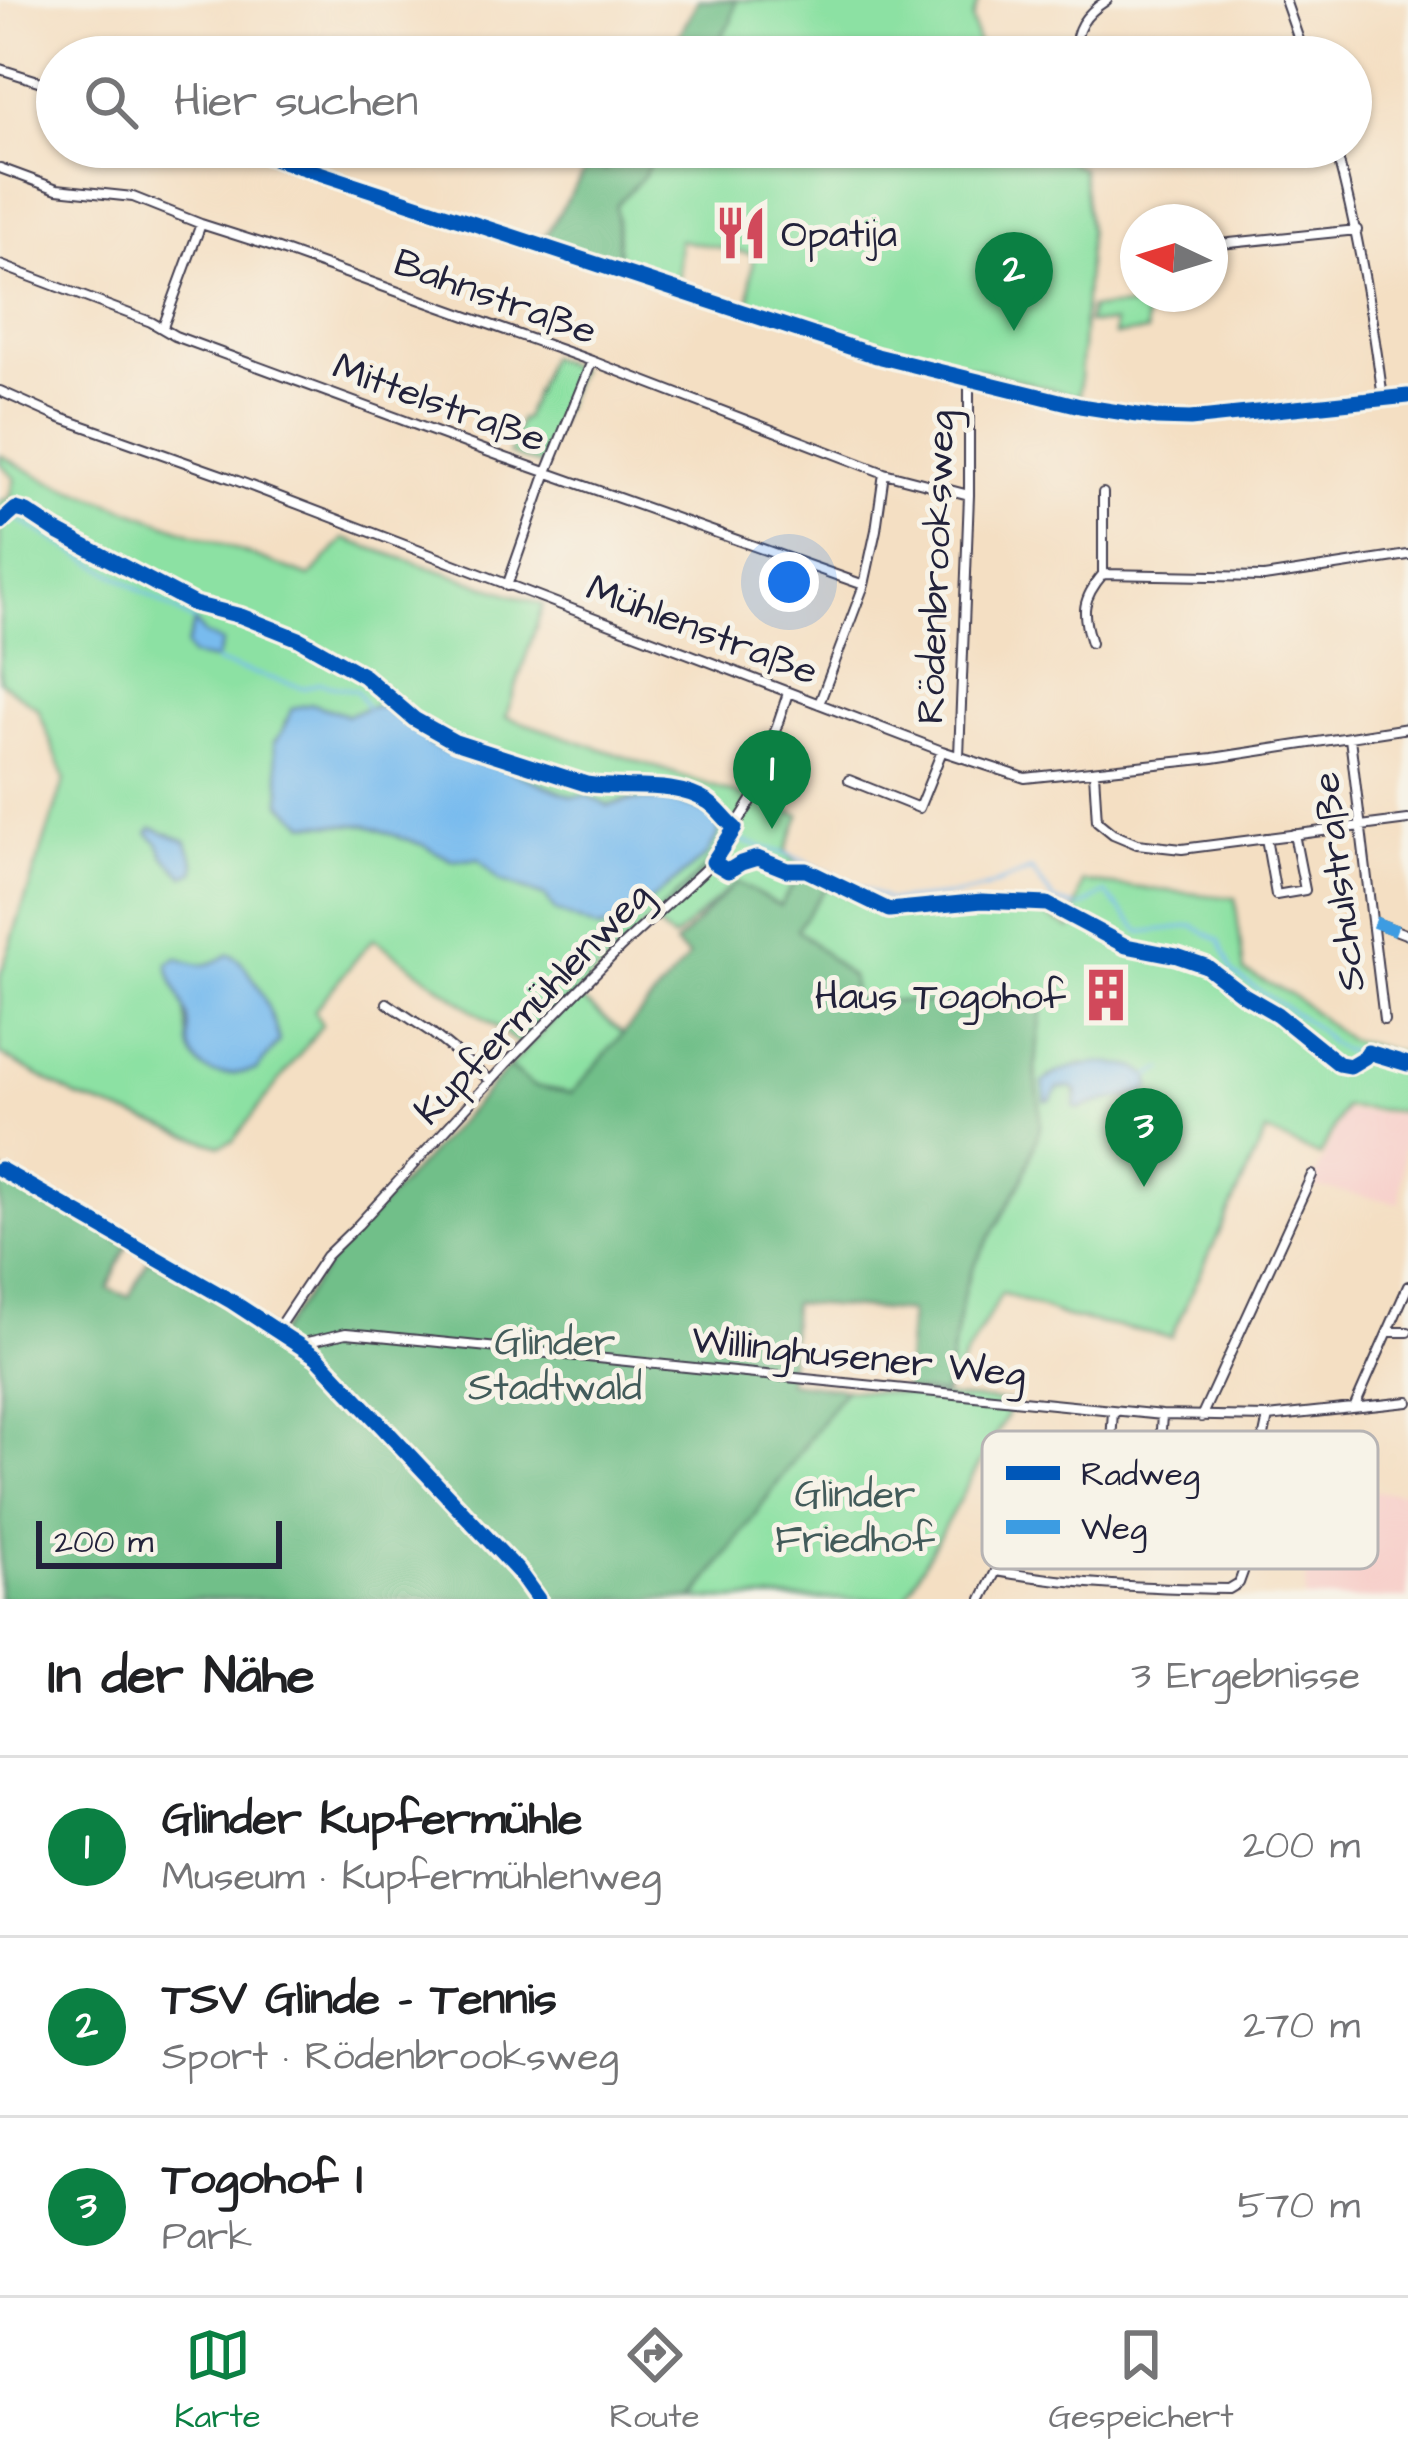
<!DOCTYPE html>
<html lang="de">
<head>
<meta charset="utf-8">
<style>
	body { margin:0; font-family:"Architects Daughter",sans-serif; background:#f6f6f6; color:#202124 }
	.compass { position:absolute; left:1120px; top:204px; width:108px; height:108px; border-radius:50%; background:#fff; box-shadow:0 3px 9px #0004; rotate:274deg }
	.scale { position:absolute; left:36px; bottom:30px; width:246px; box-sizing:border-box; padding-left:12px; border:6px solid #22223b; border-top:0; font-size:33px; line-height:42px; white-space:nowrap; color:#22223b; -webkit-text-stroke:9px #f7f3e8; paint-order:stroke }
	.you { position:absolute; left:789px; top:582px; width:42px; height:42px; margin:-30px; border:9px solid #fff; border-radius:50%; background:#1a73e8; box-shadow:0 0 0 18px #1a73e833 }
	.badge { display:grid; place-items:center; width:78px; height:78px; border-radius:50%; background:#0b8043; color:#fff; font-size:39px; font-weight:700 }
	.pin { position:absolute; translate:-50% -99px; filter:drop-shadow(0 3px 6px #0008) }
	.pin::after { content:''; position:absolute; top:63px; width:42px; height:36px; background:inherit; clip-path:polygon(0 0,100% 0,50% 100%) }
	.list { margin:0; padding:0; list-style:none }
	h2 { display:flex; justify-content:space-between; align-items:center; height:156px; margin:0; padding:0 48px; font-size:51px }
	h2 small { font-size:39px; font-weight:400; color:#757577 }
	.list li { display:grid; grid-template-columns:78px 1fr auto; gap:36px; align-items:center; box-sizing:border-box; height:180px; padding:0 48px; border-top:3px solid #e0e0e0 }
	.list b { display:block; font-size:45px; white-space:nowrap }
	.list p { margin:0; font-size:39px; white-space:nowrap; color:#757577 }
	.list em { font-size:39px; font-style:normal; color:#757577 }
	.icon { flex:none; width:66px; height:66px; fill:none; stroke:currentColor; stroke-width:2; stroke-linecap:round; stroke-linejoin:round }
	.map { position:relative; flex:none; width:1408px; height:1599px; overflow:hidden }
	.search { position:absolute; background:#fff; box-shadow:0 3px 9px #0004; left:36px; right:36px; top:36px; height:132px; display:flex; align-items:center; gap:30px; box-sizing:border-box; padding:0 42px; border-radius:66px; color:#757577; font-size:45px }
	.sheet { height:696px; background:#fff }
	nav { display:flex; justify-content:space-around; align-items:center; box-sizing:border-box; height:168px; border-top:3px solid #e0e0e0; background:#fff; font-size:33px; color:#757577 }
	nav a { display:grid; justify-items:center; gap:6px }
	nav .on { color:#0b8043 }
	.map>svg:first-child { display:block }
</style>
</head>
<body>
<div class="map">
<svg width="1408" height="1599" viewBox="0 0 1408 1599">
	<rect width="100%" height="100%" fill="#f7f3e8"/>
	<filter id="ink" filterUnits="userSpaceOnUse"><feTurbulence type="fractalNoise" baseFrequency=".00833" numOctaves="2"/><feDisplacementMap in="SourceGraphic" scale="24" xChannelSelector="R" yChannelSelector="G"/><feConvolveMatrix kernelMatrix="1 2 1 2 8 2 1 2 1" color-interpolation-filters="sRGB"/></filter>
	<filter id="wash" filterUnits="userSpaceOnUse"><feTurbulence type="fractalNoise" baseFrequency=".004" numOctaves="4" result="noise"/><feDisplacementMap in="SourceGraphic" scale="48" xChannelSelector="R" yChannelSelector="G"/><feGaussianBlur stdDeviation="2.7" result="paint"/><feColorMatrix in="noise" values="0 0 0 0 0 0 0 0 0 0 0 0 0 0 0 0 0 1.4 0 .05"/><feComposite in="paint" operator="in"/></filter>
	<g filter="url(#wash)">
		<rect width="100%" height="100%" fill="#f4dfc3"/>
		<path fill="#f7d0cb" d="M1344 1111 1406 1114 1400 1203 1311 1186Z
			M1314 1488 1408 1493V1599H1305Z"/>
		<path fill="#8ce1a3" stroke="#57826f" stroke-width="3" fill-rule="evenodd" d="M736 0H979L972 19 981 57H708L731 21Z
			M657 147H1045L1082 169 1089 231 1079 397 749 305 753 254 679 240V286L619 266 616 205 644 176Z
			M1144 306 1147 332 1114 335V323H1088L1090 308Z
			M548 357 578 369 541 465 509 454 520 419H524Z
			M0 455 47 480 310 577 344 539 543 605 506 717 751 799 711 861 522 1046 373 938 314 1011 322 1025 233 1141 220 1146 77 1097 0 1054V976L65 779 38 709 0 681V501L10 498 15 478 0 463ZM312 704 346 715 376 706 387 708 426 738 427 744 462 759 501 767 572 797 588 796 608 806 632 798 706 856 625 921 599 929 556 911 546 897 500 881 479 859 452 860 423 845 366 825 306 824 281 803 282 732 286 720ZM178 958 198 967 214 964 190 1049Z
			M752 800 800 815 786 851 801 871 780 906 736 882 673 939 653 922 713 862Z
			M1083 882 1235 898 1244 971 1292 995 1347 1039 1408 1055V1112L1344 1107 1320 1156 1266 1132 1171 1337 1066 1317 1002 1293 944 1394 965 1287 973 1267 1022 1181 1039 1128 1040 1107 1035 1069 1042 1009 854 999 852 978 796 928 827 886 888 914 965 907 1011 910 1043 914 1071 929ZM1082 1064 1128 1098 1112 1097 1086 1104 1077 1098 1073 1088H1058L1051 1100 1045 1101 1044 1083 1050 1076Z
			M577 996 624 1034 572 1093 533 1086 509 1067Z
			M845 1389 1014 1402 904 1599H695Z"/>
		<path fill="#71bf89" stroke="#4a7062" stroke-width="3" d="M698 0H736L731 21 708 57H668Z
			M619 147H657L644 176 616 205 619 266 542 241 589 164 606 170Z
			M801 871 827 886 797 929 852 978 854 999 1042 1008 1035 1069 1040 1107V1128L1022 1181 973 1267 965 1287 944 1394 904 1390 910 1312 793 1303 788 1382 845 1389 694 1599H0V1170L127 1245 108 1289 129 1297 149 1258 277 1335 332 1259 509 1067 533 1086 572 1093 689 957 675 945 736 882 780 906Z"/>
		<path fill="#78bbee" stroke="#4d6e94" stroke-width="3" d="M195 622 204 634 222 643 216 660 191 656 186 646Z
			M312 704 346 715 375 706 386 708 426 738 428 744 462 759 501 767 572 797 588 796 608 806C644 795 687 798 719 820V834L706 856 625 921 599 929 555 911 546 897 500 881 479 859 452 860 423 845 366 825 306 824 281 803C283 779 275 765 274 742L282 732 292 708Z
			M152 828 186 841 195 863V872L185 876 164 856 158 843 148 833Z
			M229 954C253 964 273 1016 279 1041L257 1070C230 1074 202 1083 190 1049 187 1040 190 1028 188 1019 184 1000 170 984 168 963L178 958C199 968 209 967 229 954Z
			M1111 1063 1136 1068 1149 1076 1151 1088C1130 1103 1103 1096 1081 1109L1075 1107 1077 1092 1072 1088H1058L1051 1100 1046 1101 1043 1083C1061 1066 1087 1064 1111 1063Z"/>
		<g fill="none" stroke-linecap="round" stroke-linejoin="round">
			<path stroke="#78bbee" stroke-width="3" d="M0 512H6L195 622
				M216 660 218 663 305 688 319 683 357 691 367 708
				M738 840 790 855 890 901 957 895 983 889 1031 870 1055 901 1076 907
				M1080 908 1105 893 1141 932 1193 926 1220 941 1233 973 1318 1029 1330 1043 1343 1050 1371 1055 1399 1070 1408 1071
				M1149 1076 1164 1069"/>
		</g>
	</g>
	<g filter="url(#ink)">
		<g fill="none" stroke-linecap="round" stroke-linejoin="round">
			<defs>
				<path id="minor" d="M1285 0 1305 57
					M1076 57C1073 30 1085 14 1107 0
					M0 69 57 87
					M240 147 877 356 1080 406 1157 418 1190 419 1408 396
					M1335 147C1358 230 1372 313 1383 398
					M0 168 57 189 133 197 201 224 267 245 592 361 884 473 969 495
					M1210 245 1357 230
					M0 265 151 322 175 336 503 457 864 585
					M163 327 201 224
					M0 391 58 417 230 478 942 751 1025 778 1213 758 1408 728
					M1103 493V574L1264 577 1408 555
					M507 586 547 472 592 361
					M1091 643C1081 612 1082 599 1103 574
					M819 704 864 585 876 530 884 473
					M1350 738 1384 1020
					M959 756 969 495V380
					M1094 772 1097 821 1113 834 1137 844 1182 849 1408 820
					M849 780 919 808 942 751
					M1266 838 1276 895 1305 890 1294 834
					M1374 922 1408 935
					M387 1003 432 1033 491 1081
					M276 1331 326 1256 358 1225 506 1064 621 947 713 862 752 800 788 693
					M1388 1332H1408
					M299 1344 346 1333 369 1335 1162 1415 1268 1417 1408 1402
					M1355 1406 1408 1286
					M1201 1417 1312 1175
					M1109 1472 1113 1411
					M1158 1473 1162 1415
					M982 1599 996 1571C1075 1585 1149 1588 1229 1589L1239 1583 1243 1572 1252 1491 1268 1417"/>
				<path id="tertiary" d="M0 1169 231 1301 317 1357 518 1571 538 1599"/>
			</defs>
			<use href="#minor" stroke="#423e4f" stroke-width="12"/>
			<use href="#tertiary" stroke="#423e4f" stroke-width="15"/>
			<use href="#minor" stroke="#fff" stroke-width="8"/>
			<use href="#tertiary" stroke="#fff" stroke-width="10"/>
			<path stroke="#3c9ce2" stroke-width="12" stroke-dasharray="24 12" stroke-linecap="butt" d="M1374 922 1408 935"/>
			<defs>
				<path id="cycleway" d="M240 147 877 356 1080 406 1157 418 1190 419 1408 396
					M0 523 16 509 27 512 56 531 194 604 241 616 299 639 364 676 414 719 455 742 586 784C626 791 671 779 708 802 719 809 725 820 735 828L713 862 728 871 741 863 757 858 787 870H806L889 910 982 901 1047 904 1126 946 1177 956 1206 966 1244 995 1277 1014 1339 1064 1350 1066 1365 1057 1368 1052 1408 1064
					M0 1169 231 1301 317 1357 518 1571 538 1599"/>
			</defs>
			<use href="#cycleway" stroke="#f7f3e8" stroke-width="22"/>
			<use href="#cycleway" stroke="#0057b8" stroke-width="15"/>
		</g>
	</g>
	<defs>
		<symbol id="restaurant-bare" viewBox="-9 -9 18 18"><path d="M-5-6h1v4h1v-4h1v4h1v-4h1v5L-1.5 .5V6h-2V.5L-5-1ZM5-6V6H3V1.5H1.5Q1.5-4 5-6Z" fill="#d1495b" stroke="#f7f3e8" stroke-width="2.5" paint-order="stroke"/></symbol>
		<symbol id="building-bare" viewBox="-9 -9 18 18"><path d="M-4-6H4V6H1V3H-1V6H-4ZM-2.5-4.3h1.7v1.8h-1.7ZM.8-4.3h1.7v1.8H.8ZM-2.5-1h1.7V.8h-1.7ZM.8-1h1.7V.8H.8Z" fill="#d1495b" stroke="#f7f3e8" stroke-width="2.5" paint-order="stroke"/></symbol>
	</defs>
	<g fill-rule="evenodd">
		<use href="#restaurant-bare" x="703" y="195" width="76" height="76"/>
		<use href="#building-bare" x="1068" y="957" width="76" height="76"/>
	</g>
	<g text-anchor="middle" stroke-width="10" stroke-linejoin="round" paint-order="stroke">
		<g font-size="39" fill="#22223b" stroke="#f7f3e8" text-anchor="start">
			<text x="781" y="247">Opatija</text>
			<text x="1066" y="1009" text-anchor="end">Haus Togohof</text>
		</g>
		<g font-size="39" fill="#22223b" stroke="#f7f3e8">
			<text transform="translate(496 295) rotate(20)" y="14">Bahnstraße</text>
			<text transform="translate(440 401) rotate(20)" y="14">Mittelstraße</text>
			<text transform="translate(934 567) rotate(-88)" y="14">Rödenbrooksweg</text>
			<text transform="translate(703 628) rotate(21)" y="14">Mühlenstraße</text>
			<text transform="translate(1337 882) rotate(-97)" y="14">Schulstraße</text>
			<text transform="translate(531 1002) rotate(-46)" y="14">Kupfermühlenweg</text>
			<text transform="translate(859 1355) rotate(6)" y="14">Willinghusener Weg</text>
		</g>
		<g font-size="39" fill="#425b5a" stroke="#f7f3e8">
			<text x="555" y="1355">Glinder<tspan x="555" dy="45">Stadtwald</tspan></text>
			<text x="855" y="1507">Glinder<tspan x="855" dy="45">Friedhof</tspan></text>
		</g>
	</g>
	<rect x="982" y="1431" width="396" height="138" rx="18" fill="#f7f3e8" stroke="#b7b4b4" stroke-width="3"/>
	<rect x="1006" y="1466" width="54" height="14" fill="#0057b8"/>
	<rect x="1006" y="1520" width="54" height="14" fill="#3c9ce2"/>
	<g font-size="33" fill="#22223b">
		<text x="1081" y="1485">Radweg</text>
		<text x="1081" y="1539">Weg</text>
	</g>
</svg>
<svg class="compass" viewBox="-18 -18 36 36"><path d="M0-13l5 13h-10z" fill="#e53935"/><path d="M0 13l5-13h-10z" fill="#757577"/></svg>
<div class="scale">200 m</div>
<div class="you"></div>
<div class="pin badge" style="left:772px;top:829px">1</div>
<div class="pin badge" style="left:1014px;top:331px">2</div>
<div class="pin badge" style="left:1144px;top:1187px">3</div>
<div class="search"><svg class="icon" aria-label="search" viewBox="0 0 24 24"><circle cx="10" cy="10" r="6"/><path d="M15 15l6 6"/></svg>Hier suchen</div>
</div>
<section class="sheet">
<h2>In der Nähe<small>3 Ergebnisse</small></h2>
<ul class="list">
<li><span class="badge">1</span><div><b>Glinder Kupfermühle</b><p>Museum · Kupfermühlenweg</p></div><em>200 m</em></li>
<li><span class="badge">2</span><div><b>TSV Glinde - Tennis</b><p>Sport · Rödenbrooksweg</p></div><em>270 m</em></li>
<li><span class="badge">3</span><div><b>Togohof I</b><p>Park</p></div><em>570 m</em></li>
</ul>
</section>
<nav>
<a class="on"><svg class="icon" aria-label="map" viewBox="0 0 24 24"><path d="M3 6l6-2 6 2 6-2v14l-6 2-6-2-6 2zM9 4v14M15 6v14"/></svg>Karte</a>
<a><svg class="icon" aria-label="directions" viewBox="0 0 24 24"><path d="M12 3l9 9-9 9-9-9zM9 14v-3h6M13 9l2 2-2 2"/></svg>Route</a>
<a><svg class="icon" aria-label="saved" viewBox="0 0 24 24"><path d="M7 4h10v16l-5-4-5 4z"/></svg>Gespeichert</a>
</nav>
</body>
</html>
